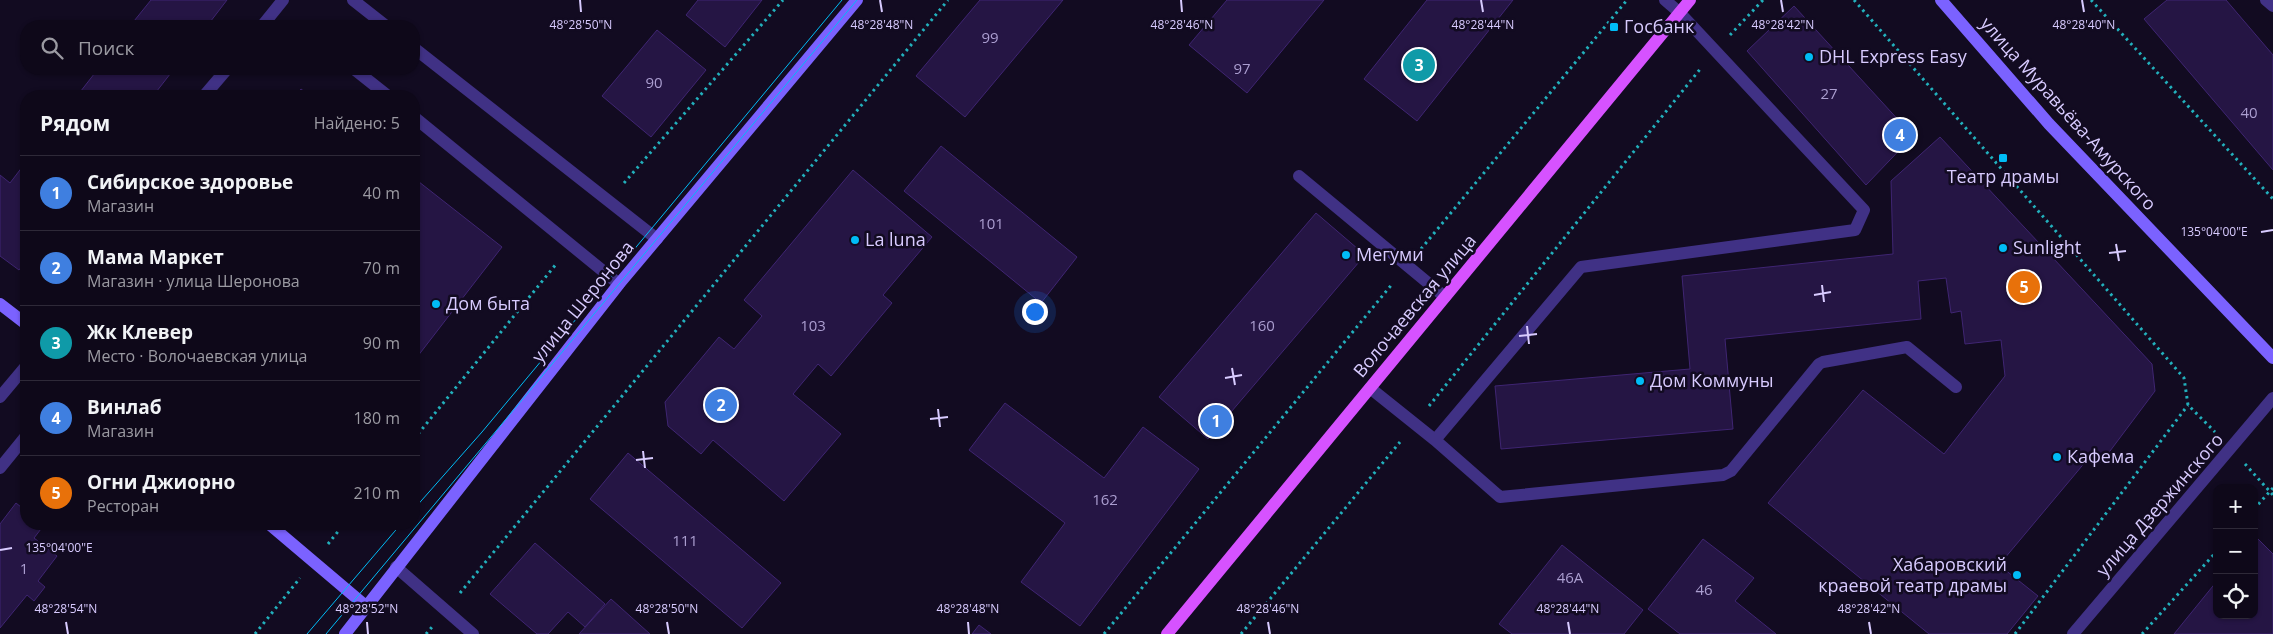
<!DOCTYPE html>
<html lang="ru">
<head>
<meta charset="utf-8">
<style>
	body { margin:0; font-family:"Open Sans",sans-serif; background:#171122; color:#f1f3f6 }
	.controls { position:absolute; right:15px; bottom:15px; display:grid; overflow:hidden; border-radius:10px; box-shadow:0 1px 4px #0004 }
	.controls button { width:45px; height:45px; display:grid; place-items:center; padding:0; border:0; border-bottom:1px solid #2e2938; background:#0e0819; color:#f1f3f6; font:25px sans-serif }
	.you { position:absolute; left:1034px; top:311px; width:18px; height:18px; margin:-12px; border:4px solid #fff; border-radius:50%; background:#1a73e8; box-shadow:0 0 0 8px #1a73e833 }
	.badge { display:grid; place-items:center; width:32px; height:32px; border-radius:50%; background:#00bcf6; color:#fff; font-size:16px; font-weight:700 }
	.pin { position:absolute; translate:-50% -50%; border:2px solid #fff; box-shadow:0 1px 5px #0006 }
	.list { margin:0; padding:0; list-style:none }
	h2 { display:flex; justify-content:space-between; align-items:center; height:65px; margin:0; padding:0 20px; font-size:21px }
	h2 small { font-size:16px; font-weight:400; color:#9b9aa2 }
	.list li { display:grid; grid-template-columns:32px 1fr auto; gap:15px; align-items:center; box-sizing:border-box; height:75px; padding:0 20px; border-top:1px solid #2e2938 }
	.list b { display:block; font-size:19px; white-space:nowrap }
	.list p { margin:0; font-size:16px; white-space:nowrap; color:#9b9aa2 }
	.list em { font-size:16px; font-style:normal; color:#9b9aa2 }
	.icon { flex:none; width:28px; height:28px; fill:none; stroke:currentColor; stroke-width:2; stroke-linecap:round; stroke-linejoin:round }
	.map { position:relative; flex:none; width:2273px; height:634px; overflow:hidden }
	.search { position:absolute; background:#0e0819; box-shadow:0 1px 4px #0004; left:20px; top:20px; width:400px; height:55px; display:flex; align-items:center; gap:12px; box-sizing:border-box; padding:0 18px; border-radius:20px; color:#9b9aa2; font-size:19px }
	.panel { position:absolute; background:#0e0819; box-shadow:0 1px 4px #0004; left:20px; top:90px; width:400px; height:440px; border-radius:20px }
	.map>svg:first-child { display:block }
</style>
</head>
<body>
<div class="map">
<svg width="2273" height="634" viewBox="0 0 2273 634">
	<rect width="100%" height="100%" fill="#120b21"/>
	<path fill="#251544" stroke="#3f2572" d="M151 0H227L207 26H130Z
		M698 0H762L725 47 686 15Z
		M980 0H1063L965 117 916 76Z
		M1227 0H1324L1247 93 1189 45Z
		M1427 0H1513L1417 121 1364 79Z
		M2167 0H2226L2273 55V170L2144 19Z
		M1794 6 1913 136 1866 185 1747 51Z
		M657 30 706 70 651 137 602 96Z
		M98 69H174L153 96H77Z
		M301 89 310 96H295Z
		M1940 137 2152 364 2155 391 2101 463 2092 454 1999 565 2038 596 2007 634H1929L1768 503 1863 390 1944 454 2005 376 2001 340 1965 344 1961 311 1951 313 1946 278 1918 281 1921 319 1725 339 1733 429 1501 449 1495 386 1690 369 1682 276 1893 254 1891 181Z
		M941 146 1077 257 1041 303 904 191Z
		M26 162V261L19 270 0 256V175L10 183Z
		M853 170 932 237 883 295 892 303 831 376 818 364 793 394 841 434 784 501 713 440 701 454 668 426 665 402 719 337 734 349 762 316 744 300Z
		M414 178 502 247 414 361Z
		M1316 213 1365 255 1208 439 1159 397Z
		M1005 403 1104 478 1143 427 1199 469 1080 626 1021 582 1065 523 969 450Z
		M628 453 781 583 742 628 590 499Z
		M16 503 26 511V524L44 525 34 538 57 556 38 581 45 587 34 601 27 595 0 628V524Z
		M2254 535 2273 554V634H2174L2217 581V615H2254Z
		M1703 539 1754 578 1735 601 1776 634H1680L1648 609Z
		M535 543 605 604 585 627 568 612 548 634H537L490 594Z
		M1562 545 1643 610 1624 634H1512L1499 624Z
		M611 599 650 634H579Z
		M979 625 991 634H972Z"/>
	<g fill="none" stroke-linecap="round" stroke-linejoin="round">
		<path stroke="#22b0bc" stroke-width="3" stroke-dasharray="2.5 4" stroke-linecap="butt" d="M1854 0 2184 378 2188 405 2215 432
			M2091 0 2273 199
			M1730 35 1763 0
			M624 183 783 0
			M1421 249 1627 0
			M1429 406 1701 68
			M414 439 557 263
			M2245 464 2273 495
			M2254 509 2273 488
			M328 544 344 524
			M460 593 948 0
			M255 634 300 578
			M426 634 432 627
			M1104 634 1393 283
			M1241 634 1400 442
			M2015 634 2188 405
			M2142 634 2217 551"/>
		<path stroke="#403185" stroke-width="12" d="M353 0 386 26
			M2266 0 2273 6
			M414 48 657 239
			M354 69 388 96
			M414 117 619 284
			M1299 176 1445 297
			M1370 388 1435 440 1500 497 1723 475 1731 471 1819 364 1823 362 1907 347 1956 387
			M0 397 26 366
			M1435 440 1581 267 1855 230 1864 210 1680 13 1665 0
			M0 468 26 436
			M396 567 473 634"/>
		<path stroke="#403185" stroke-width="12" d="M262 26 283 0
			M204 96 227 69
			M2073 634 2273 398"/>
		<path stroke="#7b62ff" stroke-width="12" d="M1941 0 2049 124 2273 358
			M0 304 26 324
			M269 524 367 607
			M345 634 619 284 857 0"/>
		<path stroke="#d652ff" stroke-width="12" d="M1167 634 1690 0"/>
		<path stroke="#00bcf6" stroke-width="1" d="M414 509 482 432 842 0
			M307 634 401 524
			M326 634 857 0"/>
	</g>
	<path fill="none" stroke="#d8cbff" stroke-width="2" d="M580 0 581 12M880 0 882 12M1181 0 1182 12M1481 0 1483 12M1781 0 1783 12M2082 0 2084 12M2261 232 2273 230M2116 244 2119 261M2109 253 2126 251M1822 285 1824 302M1814 295 1831 292M1527 326 1529 344M1519 336 1537 334M1232 368 1235 385M1225 378 1242 375M938 409 940 427M930 419 948 417M643 451 645 468M636 460 653 458M0 550 12 548M66 622 68 634M367 622 368 634M667 622 669 634M968 622 969 634M1268 622 1270 634M1568 622 1570 634M1869 622 1871 634"/>
	<g fill="#00bcf6" stroke="#120b21" stroke-width="2">
		<rect x="1609" y="22" width="10" height="10" rx="2.5"/>
		<circle cx="1809" cy="57" r="5"/>
		<rect x="1998" y="153" width="10" height="10" rx="2.5"/>
		<circle cx="855" cy="240" r="5"/>
		<circle cx="2003" cy="248" r="5"/>
		<circle cx="1346" cy="255" r="5"/>
		<circle cx="436" cy="304" r="5"/>
		<circle cx="1640" cy="381" r="5"/>
		<circle cx="2057" cy="457" r="5"/>
		<circle cx="2017" cy="575" r="5"/>
	</g>
	<g text-anchor="middle" stroke-width="5" stroke-linejoin="round" paint-order="stroke">
		<g font-size="15" fill="#ab9ed0">
			<text x="990" y="43">99</text>
			<text x="1242" y="74">97</text>
			<text x="654" y="88">90</text>
			<text x="1829" y="99">27</text>
			<text x="2249" y="118">40</text>
			<text x="991" y="229">101</text>
			<text x="813" y="331">103</text>
			<text x="1262" y="331">160</text>
			<text x="1105" y="505">162</text>
			<text x="685" y="546">111</text>
			<text x="24" y="574">1</text>
			<text x="1570" y="583">46А</text>
			<text x="1704" y="595">46</text>
		</g>
		<g font-size="18" fill="#d8cbff" stroke="#120b21" text-anchor="start">
			<text x="1624" y="33">Госбанк</text>
			<text x="1819" y="63">DHL Express Easy</text>
			<text x="2003" y="183" text-anchor="middle">Театр драмы</text>
			<text x="865" y="246">La luna</text>
			<text x="2013" y="254">Sunlight</text>
			<text x="1356" y="261">Мегуми</text>
			<text x="446" y="310">Дом быта</text>
			<text x="1650" y="387">Дом Коммуны</text>
			<text x="2067" y="463">Кафема</text>
			<text x="2007" y="571" text-anchor="end">Хабаровский<tspan x="2007" dy="21">краевой театр драмы</tspan></text>
		</g>
		<g font-size="18" fill="#d8cbff" stroke="#120b21">
			<text transform="translate(2068 114) rotate(48)" y="6">улица Муравьёва-Амурского</text>
			<text transform="translate(583 302) rotate(-51)" y="6">улица Шеронова</text>
			<text transform="translate(1415 306) rotate(-50)" y="6">Волочаевская улица</text>
			<text transform="translate(2160 505) rotate(-49)" y="6">улица Дзержинского</text>
		</g>
	</g>
	<g font-size="12" text-anchor="middle" fill="#d8cbff" stroke="#120b21" stroke-width="5" stroke-linejoin="round" paint-order="stroke">
		<text x="581" y="29">48°28'50"N</text>
		<text x="882" y="29">48°28'48"N</text>
		<text x="1182" y="29">48°28'46"N</text>
		<text x="1483" y="29">48°28'44"N</text>
		<text x="1783" y="29">48°28'42"N</text>
		<text x="2084" y="29">48°28'40"N</text>
		<text x="2214" y="236">135°04'00"E</text>
		<text x="59" y="552">135°04'00"E</text>
		<text x="66" y="613">48°28'54"N</text>
		<text x="367" y="613">48°28'52"N</text>
		<text x="667" y="613">48°28'50"N</text>
		<text x="968" y="613">48°28'48"N</text>
		<text x="1268" y="613">48°28'46"N</text>
		<text x="1568" y="613">48°28'44"N</text>
		<text x="1869" y="613">48°28'42"N</text>
	</g>
</svg>
<div class="controls">
<button>+</button>
<button>−</button>
<button><svg class="icon" aria-label="locate" viewBox="0 0 24 24"><circle cx="12" cy="12" r="6"/><path d="M12 2v4M12 18v4M2 12h4M18 12h4"/></svg></button>
</div>
<div class="you"></div>
<div class="pin badge" style="left:1216px;top:421px;background:#3f7fe0">1</div>
<div class="pin badge" style="left:721px;top:405px;background:#3f7fe0">2</div>
<div class="pin badge" style="left:1419px;top:65px;background:#0f9aa8">3</div>
<div class="pin badge" style="left:1900px;top:135px;background:#3f7fe0">4</div>
<div class="pin badge" style="left:2024px;top:287px;background:#e8710a">5</div>
<div class="search"><svg class="icon" aria-label="search" viewBox="0 0 24 24"><circle cx="10" cy="10" r="6"/><path d="M15 15l6 6"/></svg>Поиск</div>
<section class="panel">
<h2>Рядом<small>Найдено: 5</small></h2>
<ul class="list">
<li><span class="badge" style="background:#3f7fe0">1</span><div><b>Сибирское здоровье</b><p>Магазин</p></div><em>40 m</em></li>
<li><span class="badge" style="background:#3f7fe0">2</span><div><b>Мама Маркет</b><p>Магазин · улица Шеронова</p></div><em>70 m</em></li>
<li><span class="badge" style="background:#0f9aa8">3</span><div><b>Жк Клевер</b><p>Место · Волочаевская улица</p></div><em>90 m</em></li>
<li><span class="badge" style="background:#3f7fe0">4</span><div><b>Винлаб</b><p>Магазин</p></div><em>180 m</em></li>
<li><span class="badge" style="background:#e8710a">5</span><div><b>Огни Джиорно</b><p>Ресторан</p></div><em>210 m</em></li>
</ul>
</section>
</div>
</body>
</html>
